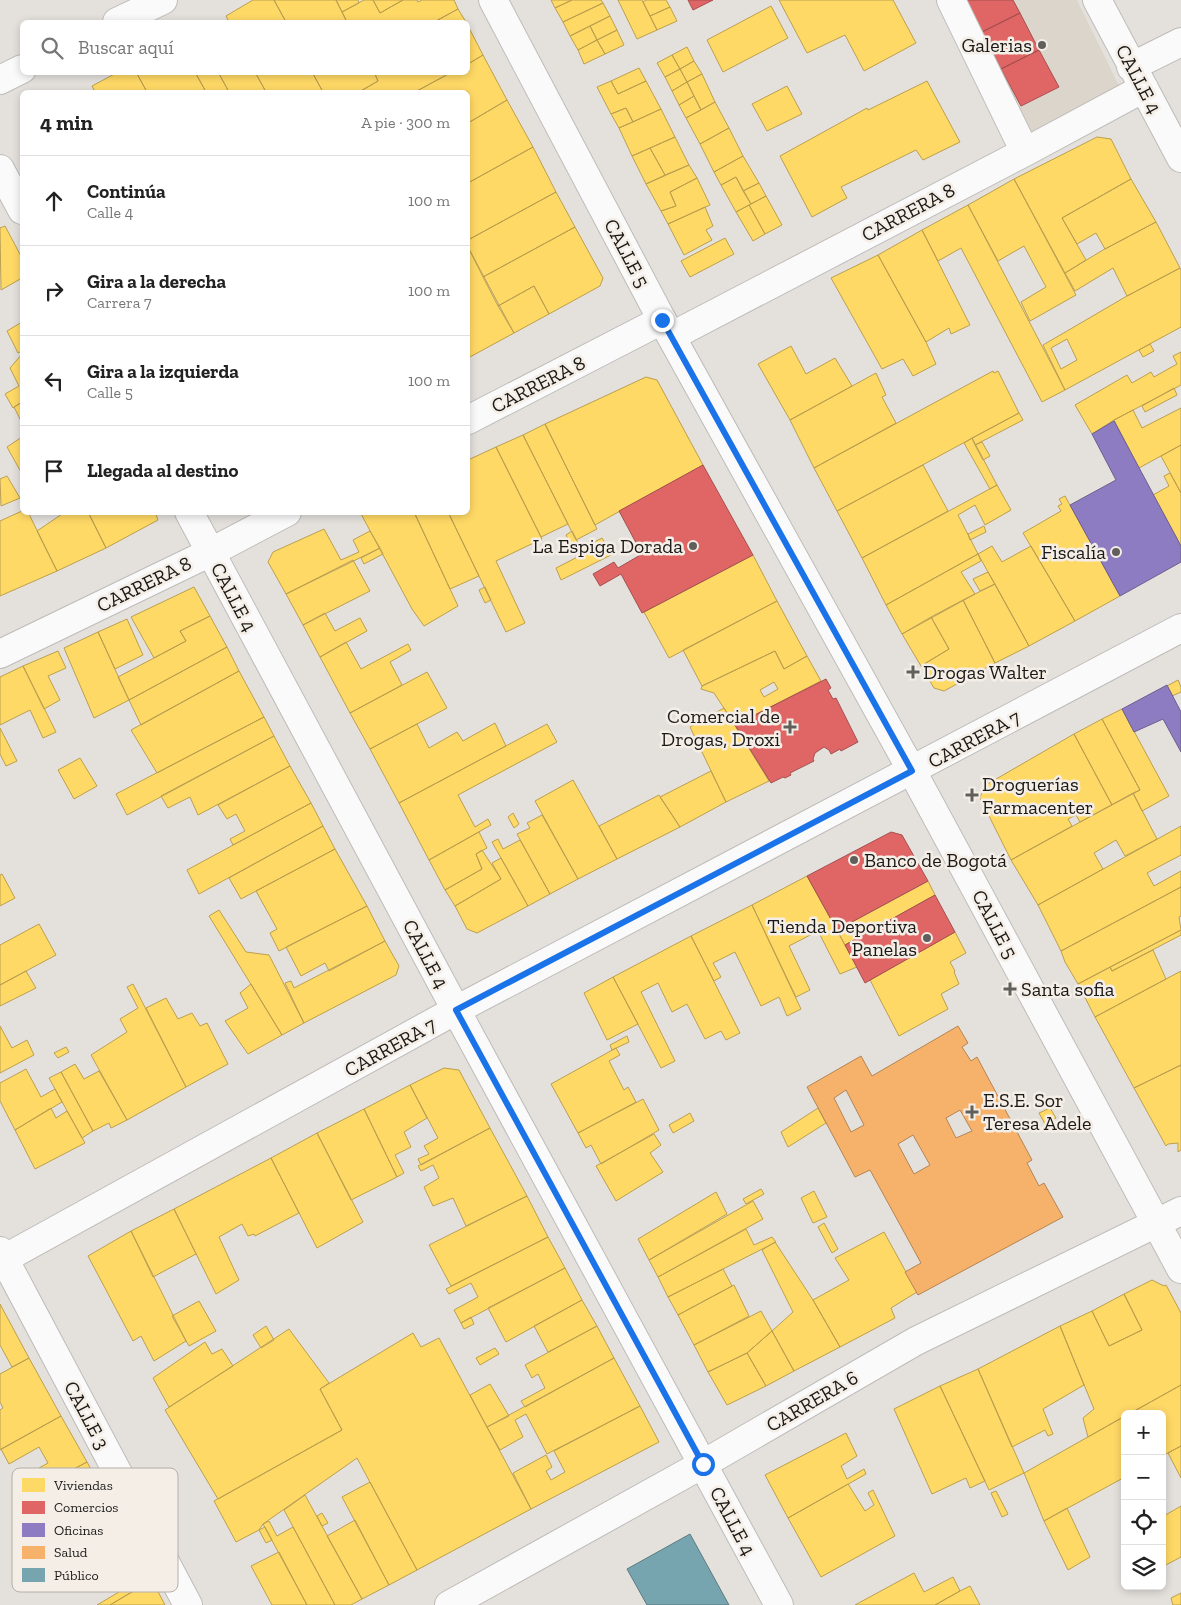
<!DOCTYPE html>
<html lang="es">
<head>
<meta charset="utf-8">
<style>
	body { margin:0; font-family:"Zilla Slab",serif; background:#f2f2f2; color:#222 }
	.controls { position:absolute; right:15px; bottom:15px; display:grid; overflow:hidden; border-radius:8px; box-shadow:0 2px 8px #0003 }
	.controls button { width:45px; height:45px; display:grid; place-items:center; padding:0; border:0; border-bottom:1px solid #e0e0e0; background:#fff; color:#222; font:25px sans-serif }
	.stop { position:absolute; width:15px; height:15px; margin:-11px; border:4px solid #1a73e8; border-radius:50%; background:#fff }
	.stop.end { background:#1a73e8; border-color:#fff; box-shadow:0 1px 5px #0008 }
	.list { margin:0; padding:0; list-style:none }
	h2 { display:flex; justify-content:space-between; align-items:center; height:65px; margin:0; padding:0 20px; font-size:21px }
	h2 small { font-size:16px; font-weight:400; color:#767676 }
	.list li { display:grid; grid-template-columns:32px 1fr auto; gap:15px; align-items:center; box-sizing:border-box; height:90px; padding:0 20px; border-top:1px solid #e0e0e0 }
	.list b { display:block; font-size:19px; white-space:nowrap }
	.list p { margin:0; font-size:16px; white-space:nowrap; color:#767676 }
	.list em { font-size:16px; font-style:normal; color:#767676 }
	.icon { flex:none; width:28px; height:28px; fill:none; stroke:currentColor; stroke-width:2; stroke-linecap:round; stroke-linejoin:round }
	.map { position:relative; flex:none; width:1181px; height:1605px; overflow:hidden }
	.search { position:absolute; background:#fff; box-shadow:0 2px 8px #0003; left:20px; top:20px; width:450px; height:55px; display:flex; align-items:center; gap:12px; box-sizing:border-box; padding:0 18px; border-radius:8px; color:#767676; font-size:19px }
	.panel { position:absolute; background:#fff; box-shadow:0 2px 8px #0003; left:20px; top:90px; width:450px; height:425px; border-radius:8px }
	.map>svg:first-child { display:block }
</style>
</head>
<body>
<div class="map">
<svg width="1181" height="1605" viewBox="0 0 1181 1605">
	<rect width="100%" height="100%" fill="#e4e1dd"/>
	<path fill="#dcd5cc" d="M963 0H1077L1121 90 1030 135Z"/>
	<path fill="#ffd966" stroke="#bb9f4e" fill-rule="evenodd" d="M253 0H274L286 22H229L226 16Z
		M274 0H336L347 22H286Z
		M336 0H358L359 3 342 12Z
		M364 0H373L380 13 403 0H417L418 2 422 0H454L458 9 434 22H347L342 12Z
		M373 0H403L380 13Z
		M551 0H572L555 8Z
		M572 0H601L603 3 563 22 555 8Z
		M618 0H642L657 30 637 39Z
		M646 0H666L670 7 650 16 643 2Z
		M779 0H893L916 43 864 71 845 35 807 53Z
		M603 3 610 16 570 36 563 22Z
		M771 6 788 38 723 72 707 40Z
		M670 7 677 21 657 30 650 16Z
		M458 9 466 22H434L436 21Z
		M610 16 617 30 597 40 590 26Z
		M468 26 483 55 468 64Z
		M590 26 597 40 578 50 570 36Z
		M617 30 624 45 605 54 597 40Z
		M597 40 605 54 584 64 578 50Z
		M687 47 694 61 680 69 672 55Z
		M483 55 507 100 468 123V92H415L452 72H468V64Z
		M672 55 680 69 665 77 657 63Z
		M694 61 702 74 687 82 680 69Z
		M639 68 646 81 618 94 611 81Z
		M680 69 687 82 672 91 665 77Z
		M118 72H136L147 92H95L92 86Z
		M136 72H195L206 92H147Z
		M195 72H218L229 92H206Z
		M218 72H255L266 92H229Z
		M255 72H312L323 92H266Z
		M312 72H374L378 81 359 92H323Z
		M374 72H452L415 92H359L378 81Z
		M702 74 715 102 701 110 687 82Z
		M611 81 618 94 646 81 661 109 633 122 626 108 611 114 597 87Z
		M927 81 960 142 923 160 916 150 841 187 847 198 812 217 780 156 867 108 868 110Z
		M687 82 694 96 679 105 672 91Z
		M787 86 802 114 767 131 752 104Z
		M694 96 701 110 686 118 679 105Z
		M507 100 533 147 468 183V123Z
		M715 102 729 128 700 144 686 118Z
		M626 108 633 122 619 128 611 114Z
		M661 109 675 137 632 156 619 128Z
		M729 128 743 156 714 172 700 144Z
		M675 137 689 165 665 175 650 148Z
		M1097 137 1111 139 1131 179 1062 218 1086 260 1065 273 1014 179Z
		M533 147 556 192 468 240V183Z
		M650 148 665 175 646 184 632 156Z
		M743 156 759 183 743 191 736 177 721 185 714 172Z
		M689 165 697 178 670 192 676 206 661 211 646 184Z
		M736 177 751 204 736 212 721 185Z
		M697 178 710 205 668 224 661 211 676 206 670 192Z
		M1014 179 1076 295 1030 321 1021 302 1046 287 1024 246 998 261 968 205Z
		M1131 179 1156 222 1105 249 1096 233 1077 244 1062 218Z
		M759 183 766 196 751 204 743 191Z
		M556 192 575 227 483 277 468 247V240Z
		M766 196 782 225 765 234 749 205Z
		M749 205 765 234 753 241 736 212Z
		M968 205 1065 390 1042 402 961 248 938 261 922 230Z
		M705 207 713 226 706 230 712 240 684 255 668 224Z
		M1156 222 1180 268 1127 296 1113 268 1075 291 1065 273 1103 250Z
		M5 226 22 258V278L1 290 0 228Z
		M575 227 603 278 600 286 549 314 534 286 498 306 483 277Z
		M922 230 970 325 951 334 949 328 926 342 878 255Z
		M725 238 734 254 690 277 681 261Z
		M468 247 514 333 468 358Z
		M878 255 926 342 936 364 913 376 903 359 882 369 831 278Z
		M1180 268 1181 270V327L1065 390 1043 345 1127 296ZM1067 339 1077 360 1061 369 1051 348Z
		M534 286 549 314 514 333 498 306Z
		M22 322V351L18 353 7 331Z
		M1150 344 1154 351 1143 357 1139 350Z
		M791 346 806 374 835 358 852 386 790 420 758 364Z
		M1181 352V385L1114 420 1092 434 1075 405 1127 375 1132 383 1151 372 1154 377 1177 364 1173 356Z
		M22 354V402L13 408 5 394 19 386 10 368Z
		M993 371 994 373 998 371 1019 413 837 511 814 468Z
		M876 373 886 395 882 397 896 423 814 468 790 420Z
		M646 377 657 380 703 465 595 525 545 424Z
		M1174 388 1177 395 1145 412 1142 406Z
		M22 402V423L14 407Z
		M1181 408V445L1139 468 1114 420 1133 410 1142 428Z
		M1019 413 1023 420 975 445 972 438Z
		M545 424 597 529 576 540 523 435Z
		M523 435 568 524 541 537 496 447Z
		M22 437V471L21 472 7 447Z
		M972 438 997 485 990 489 964 443Z
		M982 442 990 456 983 460 975 445Z
		M1181 445V493L1161 456Z
		M496 447 542 539 496 561 525 623 506 632 448 512H468V460Z
		M923 465 948 511 862 558 837 511Z
		M1170 473 1181 493V546L1153 495 1169 486 1164 476Z
		M7 476 20 498 1 506 0 479Z
		M997 485 1011 510 985 525 975 505 958 515 978 554 886 605 862 558Z
		M1065 496 1120 596 1075 621 1023 533 1061 511 1058 506 1062 504 1059 499Z
		M22 511V512H28L57 571 0 596V521Z
		M65 512H88L106 548 57 571 37 531Z
		M88 512H155L158 520 106 548Z
		M360 512H414L458 606 424 626 412 609Z
		M414 512H448L479 576 450 589Z
		M984 526 986 532 970 540 968 534Z
		M324 529 341 560 359 552 353 540 370 531 380 548 286 594 268 562 273 552Z
		M572 531 584 554 577 557 566 535Z
		M602 538 605 543 584 554 581 549Z
		M605 543 611 555 561 580 556 568Z
		M992 546 1002 562 1031 546 1075 621 1029 646 978 554Z
		M380 548 383 554 364 564 361 558Z
		M978 554 981 561 961 572 975 594 902 634 886 605Z
		M753 555 777 601 669 658 644 612Z
		M353 560 370 591 303 625 286 594Z
		M988 572 995 584 980 591 973 579Z
		M995 584 1029 646 995 663 963 600Z
		M194 587 210 616 180 631 186 641 154 658 131 617Z
		M485 587 491 600 485 603 479 590Z
		M963 600 995 663 944 691 934 688 921 666 949 649 931 617Z
		M777 601 807 656 784 669 775 651 702 686 683 650Z
		M325 613 335 631 360 618 367 631 320 657 303 625Z
		M210 616 227 647 129 700 118 677 186 641 180 631Z
		M931 617 949 649 921 666 902 634Z
		M127 619 143 655 115 669 98 632Z
		M98 632 129 700 94 718 64 648Z
		M346 642 361 669 408 644 411 650 390 662 402 685 350 713 320 657Z
		M227 647 239 671 141 725 129 700Z
		M58 651 66 668 48 676 60 700 44 709 23 666Z
		M775 651 784 669 807 656 821 681 735 725 714 693 701 689 702 686ZM774 682 778 689 764 697 760 690Z
		M23 666 56 732 43 738 30 710 0 725V677Z
		M239 671 264 717 157 773 131 730Z
		M427 672 447 708 370 749 350 713Z
		M1178 680 1181 687V692L1172 696 1167 686Z
		M724 708 769 781 726 802 690 727Z
		M1122 709 1169 796 1142 811 1133 793 1140 790 1102 719Z
		M264 717 274 736 127 815 116 794Z
		M1102 719 1140 790 1112 805 1074 734Z
		M495 723 506 746 399 803 370 749 417 724 429 748 457 732 463 741Z
		M547 724 557 742 458 795 475 827 488 819 491 825 429 860 399 803Z
		M0 728 17 761 6 766 0 754Z
		M1074 734 1112 805 1080 822 1076 815 1068 819 1072 826 1011 860 980 798 984 786Z
		M274 736 290 766 198 815 190 797 168 808 161 796Z
		M80 758 97 786 74 799 58 770Z
		M290 766 311 803 233 845 230 839 245 831 236 814 227 819 218 805Z
		M711 771 726 802 680 827 660 797Z
		M573 780 617 859 578 879 535 801Z
		M1133 793 1157 839 1125 856 1116 840 1094 853 1103 869 1038 905 1011 860Z
		M659 795 680 827 617 859 599 826Z
		M311 803 323 826 199 894 187 870Z
		M513 813 519 824 514 828 508 817Z
		M542 815 578 879 550 894 517 834 530 828 527 823Z
		M323 826 335 849 241 899 229 878Z
		M1181 826V855L1147 873 1154 886 1181 871V887L1061 951 1038 905Z
		M479 832 487 848 476 854 482 869 445 890 429 860Z
		M498 839 503 849 520 840 550 894 528 906 492 842Z
		M335 849 367 906 279 951 270 933 277 929 256 891Z
		M482 850 501 879 455 906 445 890 482 869 476 854Z
		M501 858 528 906 477 933 467 929 455 906 501 879 492 863Z
		M2 874 15 898 0 906V875Z
		M807 876 857 967 840 974 818 931 789 946 810 990 796 997 752 905Z
		M928 881 935 895 845 945 837 930Z
		M1181 887V916L1179 917 1181 930 1078 984 1065 962 1061 951Z
		M752 905 801 1009 787 1016 779 997 761 1006 735 952 713 963 721 977 714 981 691 936Z
		M367 906 385 941 329 971 325 963 301 976 286 947Z
		M219 910 246 952 269 955 304 1023 282 1035 209 916Z
		M39 924 56 955 0 985V945Z
		M1181 930V935L1112 971 1110 967Z
		M955 932 966 953 950 962 955 971 954 972 959 984 941 994 948 1009 899 1036 870 980Z
		M691 936 740 1033 726 1040 721 1031 705 1039 687 1004 672 1012 658 983 641 992 675 1061 661 1068 613 977Z
		M385 941 399 966 396 975 304 1023 285 983 291 981 294 988Z
		M1153 950 1166 979 1095 1017 1078 984 1110 967 1112 971Z
		M26 971 36 988 0 1006V985Z
		M1181 971V1065L1134 1088 1095 1017Z
		M613 977 638 1024 607 1040 584 993Z
		M133 984 186 1087 127 1120 91 1055 127 1032 120 1019 138 1008 127 987Z
		M251 984 282 1035 248 1054 225 1021 248 1008 240 993Z
		M166 998 178 1019 192 1013 200 1026 207 1023 228 1064 186 1087 146 1008Z
		M0 1026 12 1048 27 1040 34 1055 0 1073Z
		M627 1036 629 1042 612 1050 610 1045Z
		M66 1047 69 1052 58 1058 54 1053Z
		M616 1048 620 1055 609 1061 624 1090 628 1087 636 1102 578 1133 551 1084Z
		M75 1064 84 1079 99 1071 127 1120 111 1128 109 1123 93 1131 61 1072Z
		M1181 1065V1150L1178 1152V1143L1168 1144 1166 1146 1134 1088Z
		M444 1068 459 1070 490 1128 421 1165 418 1159 429 1154 424 1146 438 1138 410 1085Z
		M26 1069 41 1097 55 1089 62 1102 15 1130 0 1101V1083Z
		M61 1072 93 1131 82 1138 49 1078Z
		M410 1085 427 1118 404 1132 411 1147 395 1155 404 1173 397 1177 364 1109Z
		M643 1099 659 1130 601 1164 591 1145 586 1148 578 1133Z
		M51 1108 56 1118 67 1111 85 1143 35 1169 15 1130Z
		M818 1108 826 1123 788 1147 781 1132Z
		M1050 1108 1056 1118 1045 1124 1039 1113Z
		M364 1109 397 1177 351 1200 317 1133Z
		M690 1113 694 1121 673 1133 669 1125Z
		M490 1128 527 1196 466 1226 453 1198 433 1206 424 1187 439 1178 433 1165 421 1171 418 1166Z
		M317 1133 363 1222 317 1248 271 1158Z
		M654 1134 661 1145 650 1153 663 1172 616 1201 596 1166Z
		M271 1158 299 1213 255 1236 254 1234 248 1236 242 1224 219 1237 239 1280 216 1294 174 1209Z
		M761 1189 764 1194 746 1204 743 1199Z
		M814 1191 827 1217 813 1223 801 1198Z
		M716 1192 727 1214 649 1260 638 1239Z
		M527 1196 548 1237 451 1286 429 1245Z
		M753 1201 763 1219 658 1277 649 1260Z
		M174 1209 196 1254 153 1277 131 1231Z
		M824 1223 838 1249 832 1253 818 1227Z
		M746 1229 754 1245 772 1237 776 1242 668 1297 658 1277Z
		M131 1231 186 1341 154 1361 141 1336 133 1341 88 1256Z
		M884 1232 917 1292 891 1308 895 1318 840 1347 813 1300 849 1280 835 1258Z
		M548 1237 565 1268 461 1323 454 1310 478 1297 471 1283 449 1294 446 1289Z
		M775 1242 813 1300 840 1347 794 1371 772 1331 793 1312 762 1250Z
		M565 1268 582 1300 506 1342 488 1308Z
		M723 1269 732 1286 678 1315 668 1297Z
		M1152 1280 1164 1286 1166 1285 1181 1313V1385L1129 1414H1125V1416L1088 1437 1083 1418 1094 1409 1060 1326 1092 1311 1109 1346 1142 1330 1124 1294Z
		M734 1285 749 1316 694 1345 678 1315Z
		M1124 1294 1142 1330 1109 1346 1092 1311Z
		M582 1300 597 1326 548 1352 534 1326Z
		M199 1301 216 1331 189 1346 172 1316Z
		M0 1304 29 1358 12 1367 0 1345Z
		M761 1311 772 1331 747 1353 708 1372 694 1345Z
		M471 1317 474 1324 464 1329 461 1323Z
		M266 1326 274 1340 261 1348 253 1335Z
		M597 1326 614 1358 525 1407 521 1401 545 1388 538 1374 532 1378 525 1365Z
		M1060 1326 1084 1385 1043 1409 1053 1434 1048 1436 1045 1430 1012 1447 978 1369Z
		M289 1329 329 1383 320 1389 342 1430 218 1499 165 1410Z
		M772 1331 794 1371 766 1386 747 1353Z
		M413 1333 421 1347 439 1338 531 1509 417 1570 357 1458 263 1524 259 1530 236 1542 214 1501 342 1430 320 1389Z
		M205 1342 212 1354 222 1349 233 1366 169 1407 153 1378Z
		M495 1348 499 1354 480 1365 476 1358Z
		M747 1353 766 1386 727 1405 708 1372Z
		M29 1358 61 1416 0 1450V1410L3 1408 0 1402V1374Z
		M614 1358 640 1406 547 1454 526 1414 515 1420 523 1437 500 1450 487 1427Z
		M978 1369 1024 1473 989 1490 940 1386Z
		M490 1384 509 1416 487 1427 470 1395Z
		M1181 1385V1446L1162 1456V1414H1129Z
		M940 1386 985 1481 970 1488 966 1478 932 1494 894 1409Z
		M640 1406 659 1442 531 1509 513 1473 546 1455 552 1467 546 1471 551 1480 565 1472 554 1451Z
		M61 1416 87 1462 31 1492 23 1477 48 1463 39 1447 9 1464 1 1449Z
		M1125 1416V1477L1044 1521 1024 1473Z
		M846 1433 857 1456 841 1466 847 1479 864 1469 866 1474 788 1518 765 1475Z
		M1181 1446V1478L1168 1453Z
		M87 1462 113 1508 61 1535 35 1490Z
		M370 1482 417 1570 389 1585 342 1497Z
		M848 1484 865 1511 874 1505 868 1493 873 1490 895 1536 821 1577 788 1518Z
		M996 1491 1008 1514 1002 1517 991 1493Z
		M305 1495 362 1599 351 1605H335L284 1510Z
		M1181 1506V1557L1162 1567V1517Z
		M1067 1508 1090 1557 1068 1570 1044 1521Z
		M322 1513 328 1523 322 1526 317 1516Z
		M355 1520 389 1585 362 1599 327 1536Z
		M269 1521 277 1536 293 1527 335 1605H307L263 1524Z
		M265 1527 272 1540 266 1543 259 1530Z
		M132 1544 152 1580 110 1605H97L119 1592 110 1574 75 1592 68 1580Z
		M279 1552 307 1605H272L251 1566Z
		M914 1573 924 1592 953 1577 960 1591 935 1605H855Z
		M152 1580 165 1605H110Z
		M970 1586 980 1605H935L960 1591Z
		M1181 1593V1605H1173L1171 1598Z"/>
	<path fill="#e06666" stroke="#a54f4e" d="M688 0H713L693 10Z
		M965 0H1013L1020 13 982 32Z
		M1020 13 1039 50 1001 69 982 32Z
		M1039 50 1059 87 1021 106 1001 69Z
		M703 465 753 555 642 613 621 574 600 586 593 574 614 562 618 568 642 554 619 511Z
		M826 679 831 688 828 690 833 699 836 698 858 742 841 751 840 749 831 754 829 750 824 747 815 753 813 759 814 761 790 773 791 775 785 778 783 777 771 783 735 725Z
		M891 832 902 835 928 881 837 930 807 876Z
		M935 895 955 932 865 983 845 945Z"/>
	<path fill="#8e7cc3" stroke="#6c5e8f" d="M1114 421 1181 546V562L1120 596 1070 505 1116 480 1092 434Z
		M1167 685 1181 712V752L1163 719 1134 732 1122 709Z"/>
	<path fill="#f6b26b" stroke="#b48452" fill-rule="evenodd" d="M958 1026 968 1043 962 1047 971 1061 977 1057 1032 1160 1027 1163 1039 1186 1044 1183 1063 1217 918 1295 905 1272 921 1263 870 1170 855 1177 807 1087 861 1056 872 1076ZM846 1090 864 1125 851 1132 834 1098ZM960 1110 972 1131 956 1138 946 1118ZM913 1135 930 1165 914 1174 898 1144Z"/>
	<path fill="#76a5af" stroke="#5b7b81" d="M690 1534 729 1605H647L627 1569Z"/>
	<g fill="none" stroke-linecap="round" stroke-linejoin="round">
		<defs>
			<path id="minor" d="M951 0 1025 152
				M1097 0 1181 158
				M117 22 163 0
				M1131 67 1181 42
				M0 80 22 69
				M0 169 22 210
				M672 336 1025 152 1144 88
				M468 420 662 320
				M189 512 456 1010 779 1605
				M0 654 211 552 287 512
				M0 1251 188 1605
				M0 1261 456 1010 1181 628
				M449 1605 703 1464 916 1341 1181 1211"/>
			<path id="tertiary" d="M493 0 662 320 912 771 1181 1269"/>
		</defs>
		<use href="#minor" stroke="#bebcb9" stroke-width="30"/>
		<use href="#tertiary" stroke="#bebcb9" stroke-width="30"/>
		<use href="#minor" stroke="#fbfafa" stroke-width="28"/>
		<use href="#tertiary" stroke="#fbfafa" stroke-width="28"/>
	</g>
	<g fill="none" stroke-linecap="round" stroke-linejoin="round">
		<path stroke="#1a73e8" stroke-width="6" d="M662 320 912 771 456 1010 703 1464"/>
	</g>
	<g fill="#615f5c" stroke="#f4eee7" stroke-width="2">
		<circle cx="1042" cy="45" r="5"/>
		<circle cx="693" cy="546" r="5"/>
		<circle cx="1116" cy="552" r="5"/>
		<path d="M910.5 664.5h5v5h5v5h-5v5h-5v-5h-5v-5h5z"/>
		<path d="M787.5 719.5h5v5h5v5h-5v5h-5v-5h-5v-5h5z"/>
		<path d="M969.5 787.5h5v5h5v5h-5v5h-5v-5h-5v-5h5z"/>
		<circle cx="854" cy="860" r="5"/>
		<circle cx="927" cy="938" r="5"/>
		<path d="M1007.5 981.5h5v5h5v5h-5v5h-5v-5h-5v-5h5z"/>
		<path d="M969.5 1104.5h5v5h5v5h-5v5h-5v-5h-5v-5h5z"/>
	</g>
	<g text-anchor="middle" stroke-width="5" stroke-linejoin="round" paint-order="stroke">
		<g font-size="20" fill="#1b1917" stroke="#f4eee7" text-anchor="end">
			<text x="1032" y="52">Galerias</text>
			<text x="683" y="553">La Espiga Dorada</text>
			<text x="1106" y="559">Fiscalía</text>
			<text x="923" y="679" text-anchor="start">Drogas Walter</text>
			<text x="780" y="723">Comercial de<tspan x="780" dy="23">Drogas, Droxi</tspan></text>
			<text x="982" y="791" text-anchor="start">Droguerías<tspan x="982" dy="23">Farmacenter</tspan></text>
			<text x="864" y="867" text-anchor="start">Banco de Bogotá</text>
			<text x="917" y="933">Tienda Deportiva<tspan x="917" dy="23">Panelas</tspan></text>
			<text x="1021" y="996" text-anchor="start">Santa sofia</text>
			<text x="983" y="1107" text-anchor="start">E.S.E. Sor<tspan x="983" dy="23">Teresa Adele</tspan></text>
		</g>
		<g font-size="20" fill="#1b1917" stroke="#f4eee7">
			<text transform="translate(1139 79) rotate(62)" y="7">CALLE 4</text>
			<text transform="translate(908 212) rotate(-28)" y="7">CARRERA 8</text>
			<text transform="translate(627 253) rotate(62)" y="7">CALLE 5</text>
			<text transform="translate(538 384) rotate(-27)" y="7">CARRERA 8</text>
			<text transform="translate(144 584) rotate(-26)" y="7">CARRERA 8</text>
			<text transform="translate(234 597) rotate(62)" y="7">CALLE 4</text>
			<text transform="translate(974 739) rotate(-28)" y="7">CARRERA 7</text>
			<text transform="translate(995 924) rotate(62)" y="7">CALLE 5</text>
			<text transform="translate(426 954) rotate(62)" y="7">CALLE 4</text>
			<text transform="translate(390 1047) rotate(-29)" y="7">CARRERA 7</text>
			<text transform="translate(812 1401) rotate(-30)" y="7">CARRERA 6</text>
			<text transform="translate(87 1415) rotate(62)" y="7">CALLE 3</text>
			<text transform="translate(733 1521) rotate(62)" y="7">CALLE 4</text>
		</g>
	</g>
	<rect x="12" y="1468" width="166" height="124" rx="8" fill="#f4eee7" stroke="#b3aea9" stroke-width="1"/>
	<rect x="22" y="1478" width="23" height="14" fill="#ffd966"/>
	<rect x="22" y="1501" width="23" height="13" fill="#e06666"/>
	<rect x="22" y="1523" width="23" height="14" fill="#8e7cc3"/>
	<rect x="22" y="1546" width="23" height="13" fill="#f6b26b"/>
	<rect x="22" y="1568" width="23" height="14" fill="#76a5af"/>
	<g font-size="14" fill="#1b1917">
		<text x="54" y="1490">Viviendas</text>
		<text x="54" y="1512">Comercios</text>
		<text x="54" y="1535">Oficinas</text>
		<text x="54" y="1557">Salud</text>
		<text x="54" y="1580">Público</text>
	</g>
</svg>
<div class="controls">
<button>+</button>
<button>−</button>
<button><svg class="icon" aria-label="locate" viewBox="0 0 24 24"><circle cx="12" cy="12" r="6"/><path d="M12 2v4M12 18v4M2 12h4M18 12h4"/></svg></button>
<button><svg class="icon" aria-label="layers" viewBox="0 0 24 24"><path d="M12 4l9 5-9 5-9-5zM3 14l9 5 9-5"/></svg></button>
</div>
<div class="stop" style="left:703px;top:1464px"></div>
<div class="stop end" style="left:662px;top:320px"></div>
<div class="search"><svg class="icon" aria-label="search" viewBox="0 0 24 24"><circle cx="10" cy="10" r="6"/><path d="M15 15l6 6"/></svg>Buscar aquí</div>
<section class="panel">
<h2>4 min<small>A pie · 300 m</small></h2>
<ul class="list">
<li><svg class="icon" aria-label="ahead" viewBox="0 0 24 24"><path d="M12 20V5M6 11l6-6 6 6"/></svg><div><b>Continúa</b><p>Calle 4</p></div><em>100 m</em></li>
<li><svg class="icon" aria-label="right" viewBox="0 0 24 24"><path d="M7 20v-9h11M14 6l5 5-5 5"/></svg><div><b>Gira a la derecha</b><p>Carrera 7</p></div><em>100 m</em></li>
<li><svg class="icon" aria-label="left" viewBox="0 0 24 24"><path d="M17 20v-9H6M10 6l-5 5 5 5"/></svg><div><b>Gira a la izquierda</b><p>Calle 5</p></div><em>100 m</em></li>
<li><svg class="icon" aria-label="arrive" viewBox="0 0 24 24"><path d="M6 21V4h12l-3 4 3 4H6"/></svg><div><b>Llegada al destino</b></div></li>
</ul>
</section>
</div>
</body>
</html>
